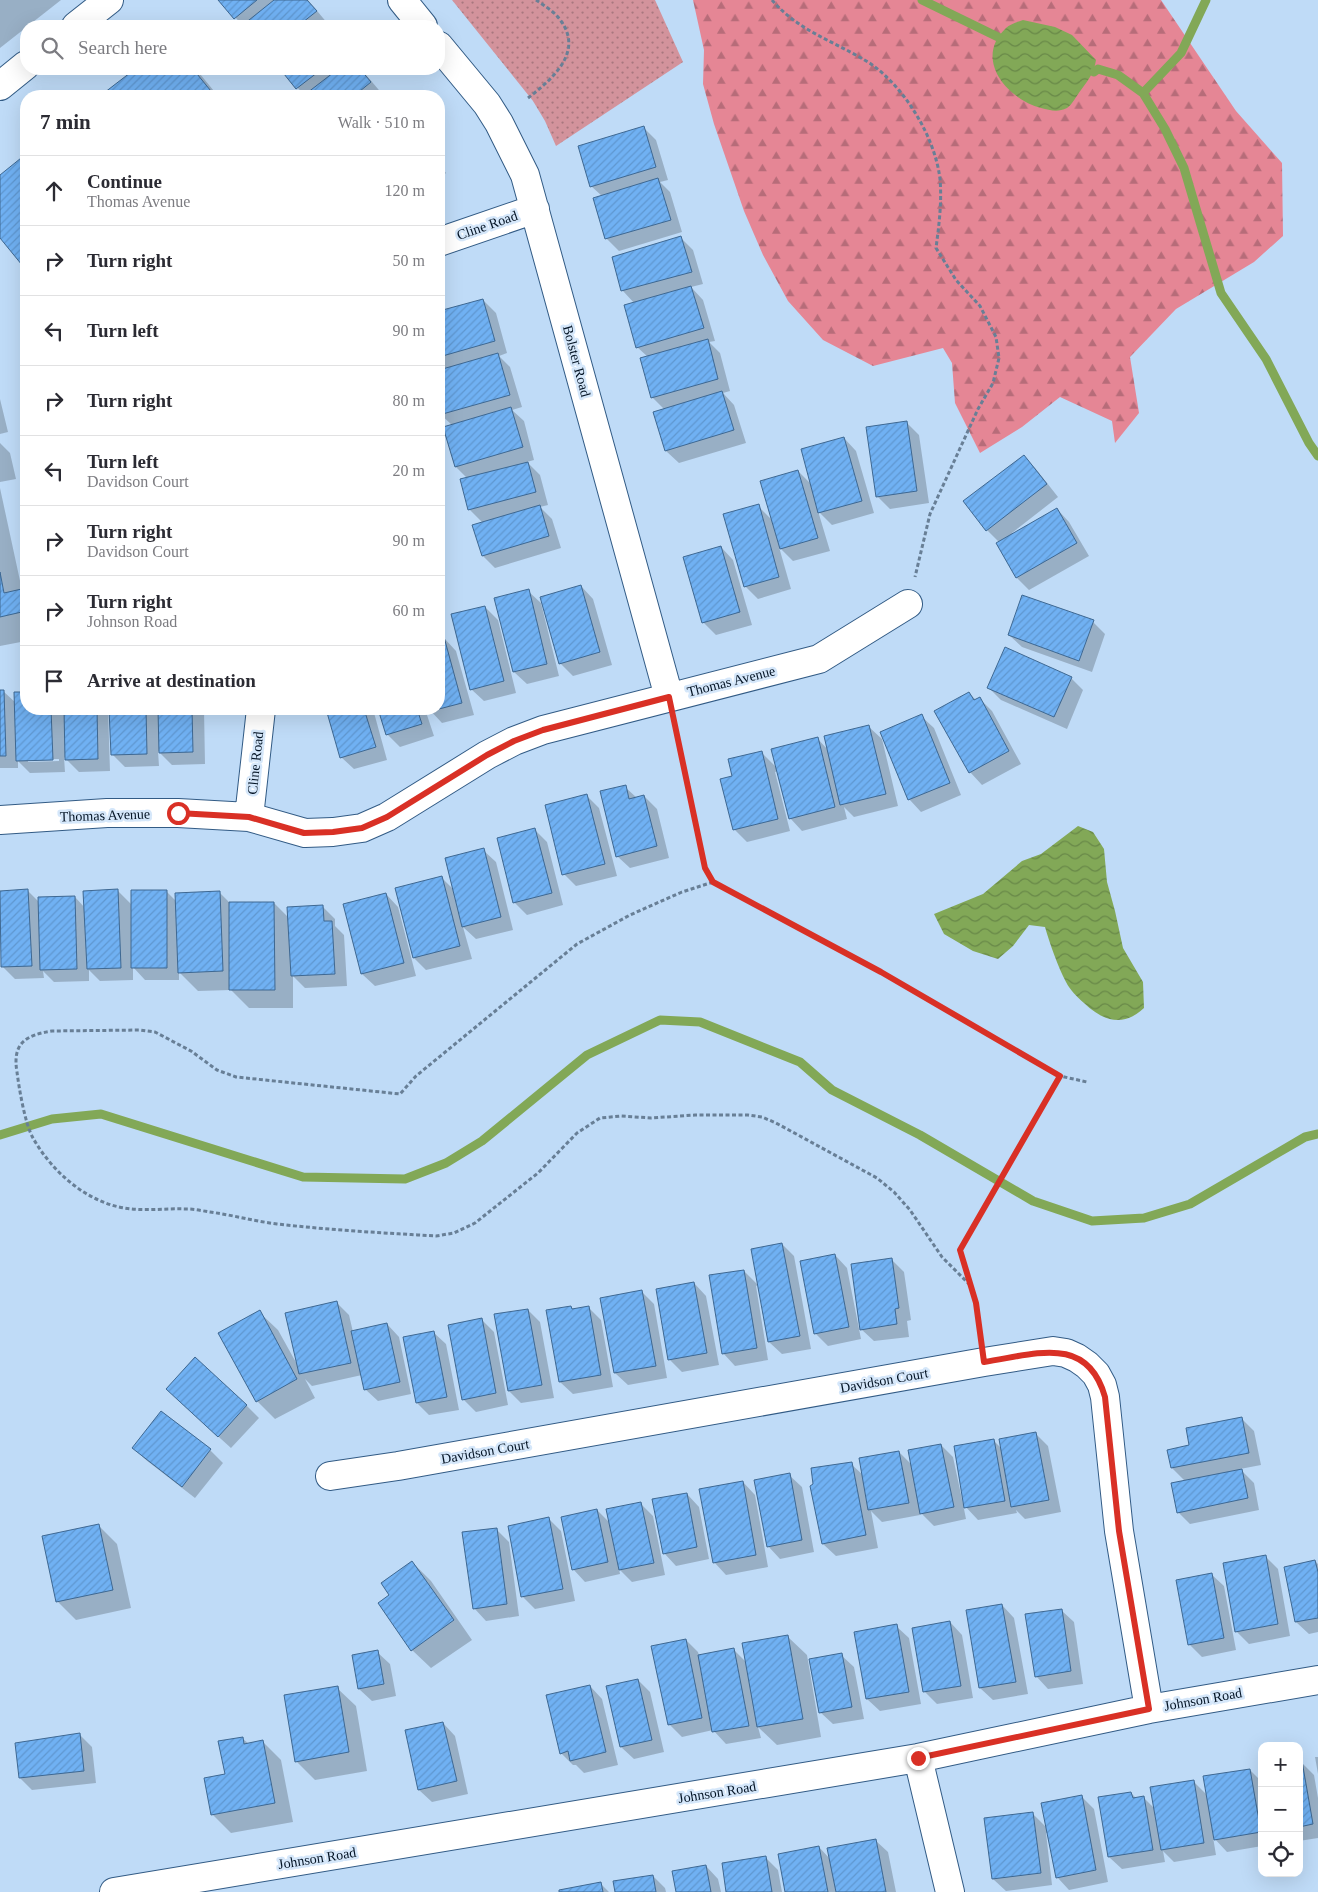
<!DOCTYPE html>
<html lang="en">
<head>
<meta charset="utf-8">
<style>
	body { margin:0; font-family:Georgia,serif; background:#f7f7f7; color:#2b2b33 }
	.controls { position:absolute; right:15px; bottom:15px; display:grid; overflow:hidden; border-radius:10px; box-shadow:0 5px 20px #0002 }
	.controls button { width:45px; height:45px; display:grid; place-items:center; padding:0; border:0; border-bottom:1px solid #e1e1e2; background:#fff; color:#2b2b33; font:25px sans-serif }
	.stop { position:absolute; width:15px; height:15px; margin:-11px; border:4px solid #d93025; border-radius:50%; background:#fff }
	.stop.end { background:#d93025; border-color:#fff; box-shadow:0 1px 5px #0008 }
	.list { margin:0; padding:0; list-style:none }
	h2 { display:flex; justify-content:space-between; align-items:center; height:65px; margin:0; padding:0 20px; font-size:21px }
	h2 small { font-size:16px; font-weight:400; color:#7c7c81 }
	.list li { display:grid; grid-template-columns:32px 1fr auto; gap:15px; align-items:center; box-sizing:border-box; height:70px; padding:0 20px; border-top:1px solid #e1e1e2 }
	.list b { display:block; font-size:19px; white-space:nowrap }
	.list p { margin:0; font-size:16px; white-space:nowrap; color:#7c7c81 }
	.list em { font-size:16px; font-style:normal; color:#7c7c81 }
	.icon { flex:none; width:28px; height:28px; fill:none; stroke:currentColor; stroke-width:2; stroke-linecap:round; stroke-linejoin:round }
	.map { position:relative; flex:none; width:1318px; height:1892px; overflow:hidden }
	.search { position:absolute; background:#fff; box-shadow:0 5px 20px #0002; left:20px; top:20px; width:425px; height:55px; display:flex; align-items:center; gap:12px; box-sizing:border-box; padding:0 18px; border-radius:20px; color:#7c7c81; font-size:19px }
	.panel { position:absolute; background:#fff; box-shadow:0 5px 20px #0002; left:20px; top:90px; width:425px; height:625px; border-radius:20px }
	.map>svg:first-child { display:block }
</style>
</head>
<body>
<div class="map">
<svg width="1318" height="1892" viewBox="0 0 1318 1892">
	<defs>
		<pattern id="green-dots" width="8" height="8" patternUnits="userSpaceOnUse" patternTransform="scale(1.25)"><rect width="8" height="8" fill="#d3939c"/><path d="M2 2h.1M6 6h.1" fill="none" stroke="#a9777f" stroke-width="1.8" stroke-linecap="round"/></pattern>
		<pattern id="forest-firs" width="22" height="20" patternUnits="userSpaceOnUse" patternTransform="scale(1.25)"><rect width="22" height="20" fill="#e58695"/><path d="M5 1l3.5 6h-7zM16 11l3.5 6h-7z" fill="#b76c79"/></pattern>
		<pattern id="water-waves" width="16" height="10" patternUnits="userSpaceOnUse" patternTransform="scale(1.25)"><rect width="16" height="10" fill="#82a857"/><path d="M0 5q4-4 8 0t8 0" fill="none" stroke="#688848"/></pattern>
		<pattern id="building-hatch" width="6" height="6" patternUnits="userSpaceOnUse" patternTransform="scale(1.25)"><rect width="6" height="6" fill="#70b1f3"/><path d="M-1 1l2-2M0 6l6-6M5 7l2-2" fill="none" stroke="#5f97d0"/></pattern>
	</defs>
	<rect width="100%" height="100%" fill="#bfdbf7"/>
	<path fill="url(#green-dots)" d="M452 0H655L683 62 556 146 545 121 533 101Z"/>
	<path fill="url(#forest-firs)" d="M693 0H1161L1236 111 1282 163 1283 236 1254 262 1176 309 1130 357 1139 413 1115 443 1112 421 1060 397 1022 427 980 453 955 403 952 363 943 348 873 366 823 340 788 301 763 255 744 211 714 124 703 84 704 50Z"/>
	<path fill="url(#water-waves)" d="M1023 20 1055 27 1072 35 1096 60C1094 73 1089 79 1081 90 1077 95 1072 105 1067 108 1057 113 1050 110 1041 108 1007 99 973 59 1006 28 1010 24 1017 22 1023 20Z
		M1078 826 1093 832 1104 849 1107 882 1115 911 1123 948 1143 982 1144 1008C1123 1028 1103 1021 1084 1003 1077 997 1070 990 1066 982 1058 967 1050 944 1045 927L1029 925 1013 946 998 959 973 951 944 934 934 914 983 894 1022 861 1041 854Z"/>
	<path fill="#0003" fill-rule="evenodd" d="M0 0H61L0 48Z
		M220 0H308L328 24 327 26H243Z
		M137 69H196L218 96H102Z
		M281 69H361L384 96H305Z
		M644 128 656 140 668 180 660 182 670 192 682 232 619 251 606 238 602 196 591 186Z
		M26 156V267L0 236V177Z
		M439 164 446 173 439 179Z
		M681 238 693 250 703 284 691 287 703 300 715 341 709 342 720 353 730 391 723 393 734 405 746 443 679 463 666 451 655 413 665 410 652 397 648 357 637 347 635 304 623 291 613 257Z
		M483 300 496 313 507 353 499 356 510 367 522 407 512 410 524 421 534 460 527 462 540 475 548 505 540 507 552 519 561 548 495 568 483 556V523L469 509 468 479 456 467 452 425 440 414 439 409V371L443 370 439 365V313Z
		M0 399 8 432 0 434Z
		M907 423 919 435 929 503 890 509 877 496Z
		M844 438 856 451 874 513 832 525 818 511 830 551 793 561 779 547 791 589 758 599 745 586 758 506 772 520 798 471 812 485Z
		M0 443 10 453 16 479 0 482Z
		M1024 456 1036 469 1058 497 1012 533 1013 534 1057 509 1069 522 1089 556 1029 590 1017 578 999 542 987 530Z
		M0 488 22 590 26 589V641L0 646Z
		M721 547 733 560 752 625 716 635 703 622Z
		M581 586 593 599 612 665 573 676 560 663Z
		M528 591 541 603 559 676 527 684 514 672 495 599Z
		M485 607 498 620 516 693 484 701 471 689Z
		M1093 622 1105 634 1092 672 1022 647 1009 635Z
		M444 638 456 651 474 715 442 723 429 709H439V640Z
		M1071 678 1083 690 1067 729 1001 700 988 687Z
		M0 691H3L16 703 15 694 26 693V709H108L110 771 79 772 64 757 65 772 30 773 18 761V768H0ZM28 759H59V761L28 762Z
		M969 693 976 700 979 698 992 711 1021 764 982 785 970 772Z
		M111 709H204L205 764 172 765 158 751 159 766 125 767 112 754Z
		M327 709H373L387 760 354 769 341 757Z
		M379 709H425L434 736 400 747 387 734Z
		M921 716 934 728 961 795 921 812 909 799Z
		M869 727 882 739 898 806 854 817 844 807 847 819 802 831 790 818 778 771 775 772 790 831 747 842 734 829V777L761 752 777 768 817 738 828 750Z
		M625 787 637 798 644 796 657 809 669 858 630 868 617 856Z
		M587 796 599 808 617 876 576 886 564 874Z
		M535 830 547 842 563 905 527 915 514 902Z
		M483 850 496 862 513 930 476 939 463 927 472 959 426 970 414 958 397 889 441 877 454 890Z
		M28 891 39 902 75 897 85 908 118 891 132 905 166 891 176 901 219 892 230 903H274L289 918 322 906 335 919V926L344 935 347 986 305 988 293 976V1008H249L231 990 198 991 179 972V980H145L133 967V980L100 981 89 970V981L54 982 43 971 44 978 15 979 3 967 0 892Z
		M386 894 398 907 416 976 375 986 362 974 344 905Z
		M782 1244 794 1256 811 1349 782 1354 769 1342Z
		M835 1255 847 1268 861 1339 828 1346 815 1333Z
		M892 1260 904 1272 911 1320 907 1321 909 1337 874 1341 861 1329Z
		M744 1271 758 1285 756 1286 768 1360 735 1366 723 1353Z
		M694 1283 706 1296 719 1365 682 1372 670 1360Z
		M641 1291 654 1304 667 1378 628 1385 615 1373 601 1299Z
		M337 1303 349 1315 353 1332 387 1324 399 1337 411 1394 378 1401 365 1389 362 1375 312 1386 305 1379 315 1398 275 1419 257 1401 259 1312 278 1330 298 1366Z
		M571 1307 574 1310 589 1308 601 1320 613 1387 573 1394 560 1382Z
		M528 1310 540 1322 554 1398 521 1403 509 1391Z
		M481 1319 494 1332 508 1405 476 1412 463 1399Z
		M433 1332 446 1344 459 1410 429 1415 417 1403 404 1338Z
		M180 1402 246 1405 259 1418 231 1448Z
		M161 1412 210 1450 223 1463 195 1498 146 1460 134 1448Z
		M1242 1419 1254 1431 1261 1465 1240 1469 1254 1483 1259 1510 1190 1524 1178 1512 1186 1482 1172 1468 1169 1451 1191 1446Z
		M1036 1434 1048 1446 1061 1512 1025 1519 1016 1510 1017 1513 978 1520 963 1504 966 1519 934 1526 920 1512V1515L882 1522 871 1511 878 1548 836 1556 823 1544 851 1464 863 1475 899 1452 912 1465 941 1445 953 1457 963 1504 965 1503 994 1441 1002 1449Z
		M789 1475 802 1487 814 1552 780 1559 768 1546Z
		M743 1482 755 1495 768 1567 726 1575 714 1562Z
		M687 1494 699 1507 709 1559 676 1566 664 1553Z
		M641 1504 653 1516 665 1575 632 1582 619 1569 620 1574 585 1582 573 1569 597 1510 611 1524Z
		M549 1519 561 1531 575 1601 535 1609 523 1597Z
		M99 1526 117 1544 131 1608 76 1620 57 1601Z
		M496 1529 509 1542 519 1616 486 1621 474 1608Z
		M1265 1556 1278 1569 1290 1636 1249 1644 1236 1631Z
		M1315 1561 1318 1564V1632L1309 1634 1296 1622Z
		M412 1562 431 1581 472 1640 431 1668 412 1650 391 1595Z
		M1211 1574 1224 1586 1236 1650 1202 1657 1189 1644Z
		M1002 1605 1014 1618 1028 1694 993 1700 980 1688 967 1612Z
		M1061 1610 1074 1622 1083 1684 1048 1689 1036 1676Z
		M950 1622 962 1635 973 1698 937 1704 924 1691Z
		M896 1626 909 1638 921 1704 880 1711 867 1699 855 1633Z
		M788 1637 807 1655 821 1737 777 1745 758 1727 761 1738 726 1744 713 1730 682 1737 669 1724 686 1640 698 1652 699 1656 734 1650 747 1663Z
		M377 1652 390 1664 396 1696 372 1701 359 1689Z
		M841 1655 854 1667 864 1719 833 1724 820 1712Z
		M638 1680 650 1692 664 1752 634 1759 621 1747Z
		M590 1686 602 1699 618 1765 584 1773 576 1765H573L561 1753Z
		M337 1688 356 1706 367 1771 315 1780 296 1761Z
		M443 1723 455 1736 468 1794 432 1802 419 1790Z
		M79 1734 92 1747 96 1783 32 1790 20 1778Z
		M242 1738 249 1744 263 1742 281 1760 293 1822 231 1833 212 1814 226 1775Z
		M1315 1757H1318V1774Z
		M1301 1762 1314 1775 1318 1798V1838L1299 1841V1763Z
		M1250 1770 1262 1782V1846L1227 1852 1213 1837 1216 1855 1174 1862 1163 1851 1165 1862 1122 1869 1109 1857 1131 1793 1137 1799 1144 1798 1155 1809 1194 1782 1208 1796Z
		M1081 1796 1094 1809 1108 1882 1069 1890 1057 1877 1048 1832 1046 1833 1052 1885 1006 1891 993 1879 1032 1813 1047 1828Z
		M875 1840 888 1852 896 1892H787L819 1847 830 1859Z
		M765 1857 778 1870 782 1892H728Z
		M706 1866 718 1879 721 1892H677Z
		M653 1876 665 1888 666 1892H616Z
		M600 1883 609 1892H560Z"/>
	<g fill="none" stroke-linecap="round" stroke-linejoin="round">
		<path stroke="#82a857" stroke-width="9" d="M922 0 998 37
			M1094 72 1098 69 1118 75 1143 93 1165 129 1184 168 1221 293 1266 359 1309 443 1318 456
			M1143 93 1181 53 1206 0
			M0 1135 52 1119 101 1114 303 1177 405 1179 446 1163 482 1141 587 1055 660 1020 700 1022 800 1062 832 1090 920 1135 1033 1201 1092 1221 1144 1218 1190 1204 1305 1137 1318 1134"/>
	</g>
	<path fill="url(#building-hatch)" stroke="#3e6892" d="M218 0H257L234 19Z
		M274 0H307L317 11 298 26H246L244 24Z
		M135 69H193L215 96H100Z
		M280 69H322L296 89Z
		M338 69H360L371 82 354 96H310L307 93Z
		M644 126 656 167 590 187 578 146Z
		M26 154V261L22 265 0 238V175Z
		M658 178 671 220 605 239 593 198Z
		M681 236 692 272 621 291 612 257Z
		M691 286 704 328 636 348 624 305Z
		M483 299 495 341 439 357V311Z
		M708 339 718 379 651 398 640 358Z
		M498 353 510 395 439 415V370Z
		M722 391 734 430 665 451 653 412Z
		M511 407 523 447 455 467 443 427Z
		M907 421 917 491 876 497 866 427Z
		M844 437 862 501 818 513 801 449Z
		M1024 455 1047 484 986 531 963 501Z
		M528 462 536 492 468 510 460 479Z
		M798 470 818 538 780 549 760 481Z
		M759 504 779 577 744 587 723 514Z
		M540 505 549 536 482 556 472 525Z
		M1057 508 1077 543 1016 578 996 543Z
		M721 546 740 612 702 623 683 557Z
		M0 572 4 593 26 588V611L0 617Z
		M581 585 600 652 559 664 540 597Z
		M529 589 547 664 513 672 494 598Z
		M1022 595 1094 620 1079 661 1008 635Z
		M485 606 504 681 470 690 451 614Z
		M444 637 462 703 439 709V638Z
		M1005 647 1072 677 1054 717 987 688Z
		M0 690H4L6 756H0Z
		M14 692H26V709H51L53 760 16 761Z
		M969 692 974 700 980 697 1009 751 969 773 934 711Z
		M64 709H97L98 759 65 760Z
		M109 709H146L147 754 111 755Z
		M158 709H192L193 752 159 753Z
		M326 709H364L376 747 340 758Z
		M378 709H417L422 724 386 735Z
		M922 714 950 783 908 800 880 732Z
		M869 725 886 794 840 805 824 736Z
		M818 737 835 807 789 819 771 749Z
		M762 751 778 819 733 830 720 779 732 776 728 759Z
		M626 785 629 799 644 795 657 846 616 857 600 791Z
		M587 794 605 864 562 875 545 805Z
		M535 828 552 893 513 903 497 838Z
		M484 848 501 917 462 927 445 858Z
		M442 876 460 946 413 958 395 888Z
		M28 889 32 966 1 967 0 891Z
		M118 889 121 968 87 969 83 891Z
		M131 890H167V968H131Z
		M220 891 223 971 178 973 175 893Z
		M386 893 404 963 361 974 343 904Z
		M75 896 77 969 40 970 38 897Z
		M229 902H274L275 990H229Z
		M323 905 324 921H332L335 974 291 976 287 907Z
		M782 1243 800 1336 768 1342 751 1249Z
		M835 1254 849 1327 814 1334 800 1261Z
		M892 1258 899 1308 895 1309 897 1324 860 1330 851 1264Z
		M744 1270 757 1348 722 1354 709 1275Z
		M694 1282 707 1353 668 1360 656 1289Z
		M642 1290 656 1366 614 1373 600 1298Z
		M337 1301 351 1363 299 1374 285 1313Z
		M571 1306 572 1309 589 1306 601 1375 559 1382 546 1310Z
		M528 1309 542 1385 508 1391 494 1314Z
		M260 1310 297 1379 256 1402 218 1333Z
		M482 1318 496 1393 462 1400 448 1325Z
		M387 1323 400 1382 364 1390 351 1331Z
		M434 1331 447 1397 416 1403 403 1337Z
		M195 1357 247 1405 218 1437 166 1389Z
		M161 1411 211 1449 182 1487 132 1448Z
		M1242 1417 1249 1453 1171 1468 1167 1450 1189 1445 1186 1428Z
		M1036 1432 1049 1500 1011 1507 999 1439Z
		M994 1439 1005 1501 964 1508 954 1446Z
		M941 1444 954 1507 920 1514 908 1450Z
		M899 1451 909 1503 868 1510 859 1458Z
		M852 1462 866 1535 822 1544 810 1486 813 1484 811 1468Z
		M1242 1469 1248 1498 1177 1513 1171 1483Z
		M790 1473 802 1540 767 1547 754 1480Z
		M743 1481 756 1555 713 1563 699 1489Z
		M687 1493 697 1547 663 1554 652 1499Z
		M641 1502 654 1563 619 1570 606 1509Z
		M597 1509 608 1562 572 1570 561 1517Z
		M549 1517 563 1589 521 1597 508 1526Z
		M99 1524 113 1590 56 1602 42 1536Z
		M497 1528 507 1604 473 1609 462 1532Z
		M1266 1555 1278 1624 1235 1632 1223 1563Z
		M1315 1560 1318 1572V1618L1295 1622 1284 1567Z
		M412 1561 454 1620 411 1651 378 1603 389 1595 381 1583Z
		M1212 1573 1224 1638 1188 1645 1176 1580Z
		M1002 1604 1016 1682 979 1688 966 1610Z
		M1062 1609 1071 1671 1035 1677 1025 1614Z
		M950 1621 961 1686 923 1692 912 1628Z
		M897 1624 909 1692 866 1699 854 1632Z
		M788 1635 803 1719 757 1727 742 1643Z
		M686 1639 702 1718 668 1725 651 1646Z
		M734 1648 749 1726 712 1732 698 1655Z
		M378 1650 384 1684 358 1689 352 1655Z
		M842 1653 852 1707 819 1713 809 1659Z
		M638 1679 652 1740 620 1747 606 1686Z
		M590 1685 606 1752 570 1761 568 1751 560 1754 546 1695Z
		M338 1686 349 1752 295 1762 284 1695Z
		M443 1722 457 1781 418 1790 405 1730Z
		M80 1733 84 1771 19 1778 15 1743Z
		M243 1737 244 1744 263 1740 275 1803 211 1815 204 1778 225 1774 218 1741Z
		M1299 1761H1302L1313 1824 1299 1827Z
		M1250 1769 1261 1832 1214 1840 1203 1776Z
		M1194 1780 1204 1843 1161 1850 1150 1787Z
		M1131 1792 1133 1798 1144 1796 1153 1850 1108 1857 1098 1797Z
		M1082 1795 1096 1870 1056 1878 1041 1803Z
		M1033 1812 1041 1873 992 1879 984 1818Z
		M876 1839 886 1892H836L827 1848Z
		M819 1846 828 1892H785L778 1854Z
		M766 1856 772 1892H726L722 1863Z
		M706 1865 711 1892H676L672 1871Z
		M653 1875 656 1892H615L613 1881Z
		M601 1882 603 1892H559V1890Z"/>
	<g fill="none" stroke-linecap="round" stroke-linejoin="round">
		<defs>
			<path id="minor" d="M402 0 423 26
				M76 26 109 0
				M439 46 487 104 499 123 525 175 669 697
				M0 86 26 65
				M439 242 535 209
				M249 817 261 709
				M0 820 107 813H178L249 817 305 833 333 832 362 828 387 817 487 755 514 741 543 730 819 659 908 604
				M330 1476 398 1466 984 1362 1053 1351 1066 1353 1077 1358 1087 1365 1096 1374 1102 1385 1105 1397 1119 1531 1149 1709
				M918 1758 950 1892
				M114 1892 918 1758 1149 1709 1318 1680"/>
		</defs>
		<use href="#minor" stroke="#325b85" stroke-width="30"/>
		<path stroke="#687f96" stroke-width="3" stroke-dasharray="4 2.5" stroke-linecap="butt" d="M772 0C799 32 837 42 871 64 905 88 935 137 940 179 942 202 939 225 936 248L956 280 980 306 996 337 999 358 993 383 978 409 930 514 915 577
			M528 98C551 80 584 53 561 21 555 12 545 6 536 0
			M674 723 705 868 713 882 881 972 1060 1076 1087 1082
			M713 882 682 892 630 915 577 944 416 1076 400 1094 236 1077 217 1070 191 1051 155 1032 140 1030 52 1031C26 1035 12 1043 17 1072 19 1088 25 1124 33 1138 51 1170 83 1199 119 1207 142 1212 165 1208 187 1209 195 1209 203 1211 210 1212 232 1215 254 1221 277 1224 330 1230 383 1233 436 1236L454 1233 475 1223 538 1173 577 1133 600 1118 621 1116 651 1118 695 1115H748L762 1117 776 1123 877 1178 894 1192 910 1210 942 1257 971 1286
			M980 1336 976 1303 960 1250 1060 1076"/>
		<use href="#minor" stroke="#fff" stroke-width="28"/>
	</g>
	<g fill="none" stroke-linecap="round" stroke-linejoin="round">
		<path stroke="#d93025" stroke-width="6" d="M178 813 249 817 304 833 333 832 362 828 387 817 487 755 514 741 543 730 669 697 705 868 713 882 881 972 1060 1076 960 1250 976 1303 984 1362C1033 1355 1087 1333 1105 1397L1119 1531 1149 1709 918 1758"/>
	</g>
	<g text-anchor="middle" stroke-width="5" stroke-linejoin="round" paint-order="stroke">
		<g font-size="14" fill="#031324" stroke="#d5e7fa">
			<text transform="translate(487 225) rotate(-19)" y="5">Cline Road</text>
			<text transform="translate(577 361) rotate(75)" y="5">Bolster Road</text>
			<text transform="translate(731 681) rotate(-14)" y="5">Thomas Avenue</text>
			<text transform="translate(255 763) rotate(-84)" y="5">Cline Road</text>
			<text transform="translate(105 815) rotate(-2)" y="5">Thomas Avenue</text>
			<text transform="translate(884 1380) rotate(-10)" y="5">Davidson Court</text>
			<text transform="translate(485 1451) rotate(-10)" y="5">Davidson Court</text>
			<text transform="translate(1203 1699) rotate(-10)" y="5">Johnson Road</text>
			<text transform="translate(717 1792) rotate(-9)" y="5">Johnson Road</text>
			<text transform="translate(317 1858) rotate(-9)" y="5">Johnson Road</text>
		</g>
	</g>
</svg>
<div class="controls">
<button>+</button>
<button>−</button>
<button><svg class="icon" aria-label="locate" viewBox="0 0 24 24"><circle cx="12" cy="12" r="6"/><path d="M12 2v4M12 18v4M2 12h4M18 12h4"/></svg></button>
</div>
<div class="stop" style="left:178px;top:813px"></div>
<div class="stop end" style="left:918px;top:1758px"></div>
<div class="search"><svg class="icon" aria-label="search" viewBox="0 0 24 24"><circle cx="10" cy="10" r="6"/><path d="M15 15l6 6"/></svg>Search here</div>
<section class="panel">
<h2>7 min<small>Walk · 510 m</small></h2>
<ul class="list">
<li><svg class="icon" aria-label="ahead" viewBox="0 0 24 24"><path d="M12 20V5M6 11l6-6 6 6"/></svg><div><b>Continue</b><p>Thomas Avenue</p></div><em>120 m</em></li>
<li><svg class="icon" aria-label="right" viewBox="0 0 24 24"><path d="M7 20v-9h11M14 6l5 5-5 5"/></svg><div><b>Turn right</b></div><em>50 m</em></li>
<li><svg class="icon" aria-label="left" viewBox="0 0 24 24"><path d="M17 20v-9H6M10 6l-5 5 5 5"/></svg><div><b>Turn left</b></div><em>90 m</em></li>
<li><svg class="icon" aria-label="right" viewBox="0 0 24 24"><path d="M7 20v-9h11M14 6l5 5-5 5"/></svg><div><b>Turn right</b></div><em>80 m</em></li>
<li><svg class="icon" aria-label="left" viewBox="0 0 24 24"><path d="M17 20v-9H6M10 6l-5 5 5 5"/></svg><div><b>Turn left</b><p>Davidson Court</p></div><em>20 m</em></li>
<li><svg class="icon" aria-label="right" viewBox="0 0 24 24"><path d="M7 20v-9h11M14 6l5 5-5 5"/></svg><div><b>Turn right</b><p>Davidson Court</p></div><em>90 m</em></li>
<li><svg class="icon" aria-label="right" viewBox="0 0 24 24"><path d="M7 20v-9h11M14 6l5 5-5 5"/></svg><div><b>Turn right</b><p>Johnson Road</p></div><em>60 m</em></li>
<li><svg class="icon" aria-label="arrive" viewBox="0 0 24 24"><path d="M6 21V4h12l-3 4 3 4H6"/></svg><div><b>Arrive at destination</b></div></li>
</ul>
</section>
</div>
</body>
</html>
